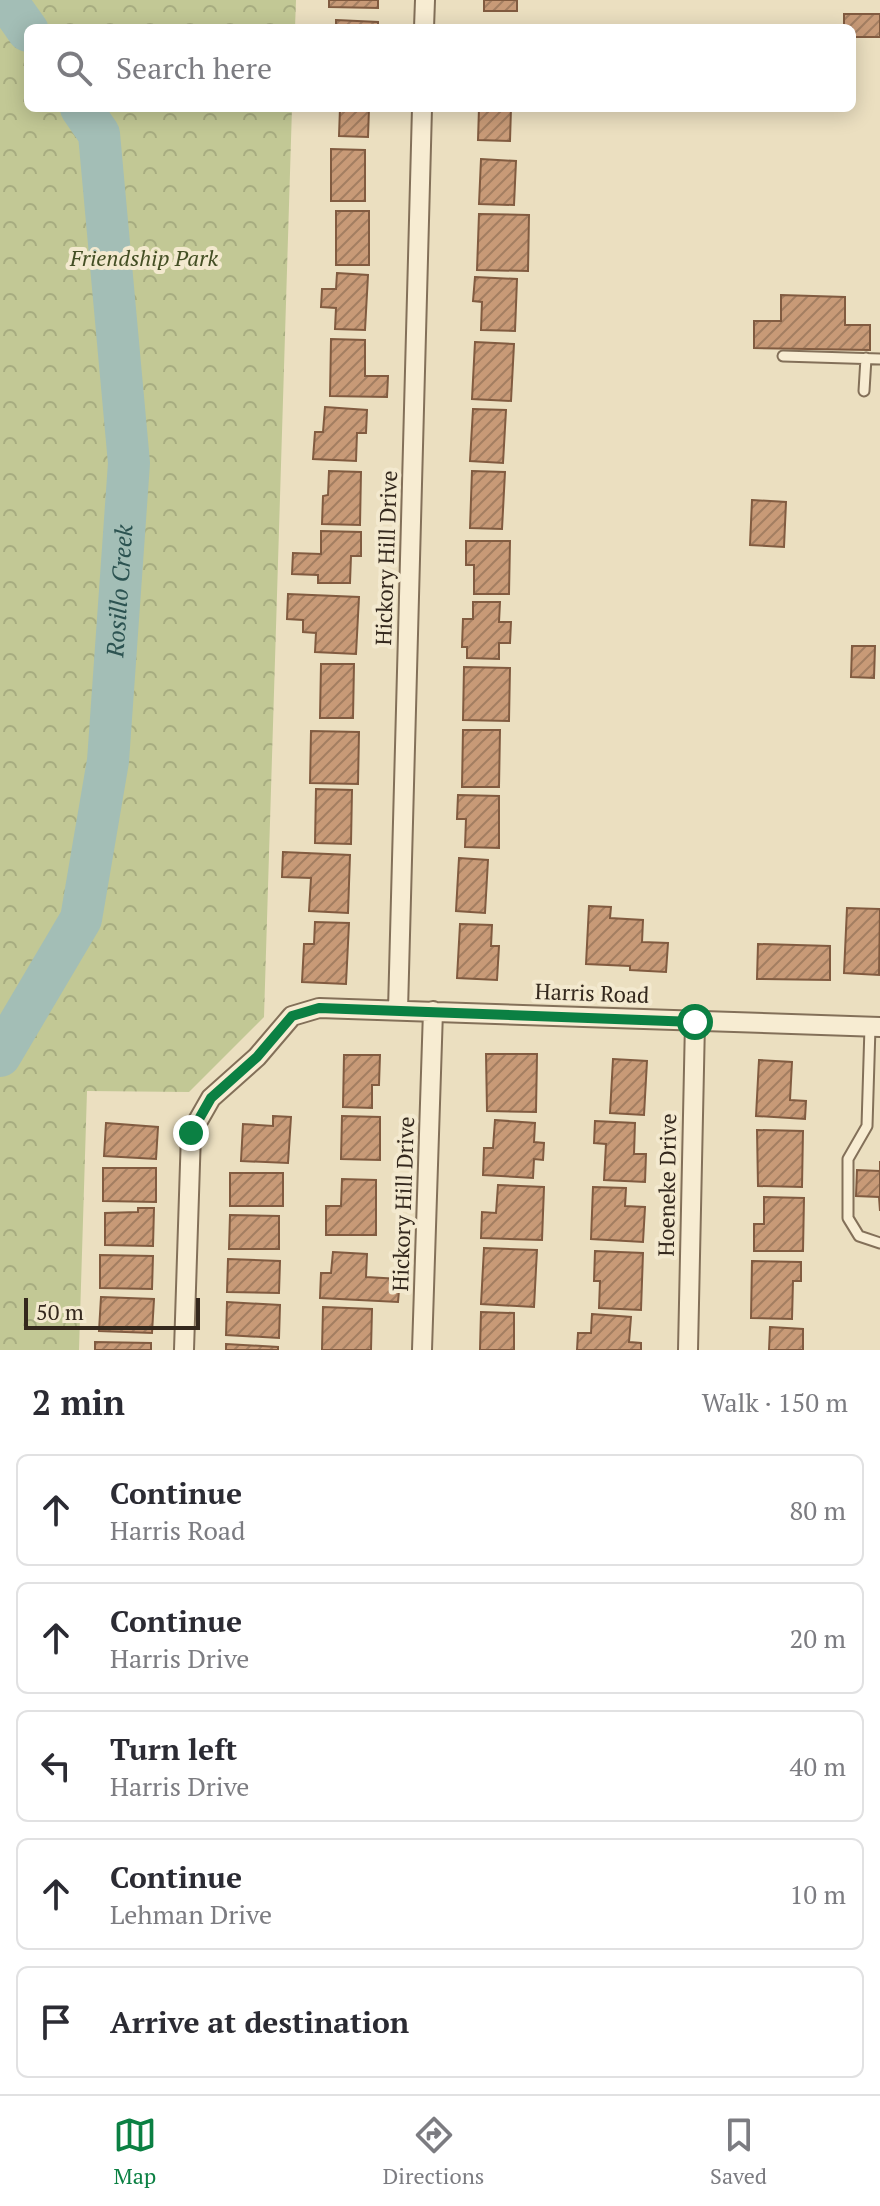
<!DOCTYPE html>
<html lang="en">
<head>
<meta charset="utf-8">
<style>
	body { margin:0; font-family:"PT Serif",serif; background:#f2f2f3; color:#2b2b33 }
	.scale { position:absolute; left:24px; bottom:20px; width:176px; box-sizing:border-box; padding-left:8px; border:4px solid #34281d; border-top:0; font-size:22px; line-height:28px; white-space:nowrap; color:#34281d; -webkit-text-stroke:6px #f3e9cf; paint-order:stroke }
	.stop { position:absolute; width:24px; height:24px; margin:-18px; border:6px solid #0b8043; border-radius:50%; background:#fff }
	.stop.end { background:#0b8043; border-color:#fff; box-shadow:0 2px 8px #0008 }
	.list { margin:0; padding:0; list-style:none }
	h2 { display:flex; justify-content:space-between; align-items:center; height:104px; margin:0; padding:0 32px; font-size:34px }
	h2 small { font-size:26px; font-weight:400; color:#7c7c81 }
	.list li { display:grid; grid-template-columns:52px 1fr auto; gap:24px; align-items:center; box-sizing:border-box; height:112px; margin:0 16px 16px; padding:0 16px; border:2px solid #e1e1e2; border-radius:12px }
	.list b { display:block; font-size:30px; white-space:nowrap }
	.list p { margin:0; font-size:26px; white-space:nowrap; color:#7c7c81 }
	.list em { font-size:26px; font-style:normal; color:#7c7c81 }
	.icon { flex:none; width:44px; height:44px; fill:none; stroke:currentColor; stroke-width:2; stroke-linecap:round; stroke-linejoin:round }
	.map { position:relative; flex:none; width:880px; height:1350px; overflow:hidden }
	.search { position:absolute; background:#fff; box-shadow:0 4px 20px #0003; left:24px; right:24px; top:24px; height:88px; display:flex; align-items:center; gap:20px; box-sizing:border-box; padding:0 28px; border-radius:12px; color:#7c7c81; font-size:30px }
	.sheet { height:744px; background:#fff }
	nav { display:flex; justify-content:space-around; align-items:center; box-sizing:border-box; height:112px; border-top:2px solid #e1e1e2; background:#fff; font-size:22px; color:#7c7c81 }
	nav a { display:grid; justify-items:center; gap:4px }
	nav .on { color:#0b8043 }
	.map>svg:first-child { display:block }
</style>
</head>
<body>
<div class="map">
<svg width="880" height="1350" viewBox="0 0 880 1350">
	<defs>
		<pattern id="park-crowns" width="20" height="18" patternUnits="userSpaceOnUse" patternTransform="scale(2)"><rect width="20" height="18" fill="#c2c895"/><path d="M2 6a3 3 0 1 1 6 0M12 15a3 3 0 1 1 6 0" fill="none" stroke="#a7ac80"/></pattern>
		<pattern id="building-hatch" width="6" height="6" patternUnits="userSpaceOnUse" patternTransform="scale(2)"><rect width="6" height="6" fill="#c89a77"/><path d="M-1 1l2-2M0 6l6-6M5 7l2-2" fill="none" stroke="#a37e61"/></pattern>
	</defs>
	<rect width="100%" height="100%" fill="#ebdfc0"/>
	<path fill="url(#park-crowns)" d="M0 0H296L295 28H28V108H292L264 1017 189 1092 87 1091 79 1350H0Z"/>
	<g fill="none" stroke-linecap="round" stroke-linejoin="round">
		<g stroke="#a3beb6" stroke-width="42">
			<path d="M6 0 28 31"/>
			<path id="s1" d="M0 1056 81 919 108 761 129 463 99 134 81 108"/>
		</g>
	</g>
	<path fill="url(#building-hatch)" stroke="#815b40" stroke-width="2" d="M329 0H378V8L329 7Z
		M484 0H517V11H484Z
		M844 14H880V37H852V28H844Z
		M336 20 378 22V28H336Z
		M340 108H369L368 137 339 136Z
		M479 108H511L510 141 478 140Z
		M331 149 365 150V201H331Z
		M481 159 516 161 514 205 479 204Z
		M336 211H369V265H336Z
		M479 214 529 215 528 271 477 270Z
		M337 273 368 275 365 330 335 329 336 308 321 307 322 289H336Z
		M475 277 517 279 515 331 481 330 482 302 473 301Z
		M781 295 845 297V325H870V350L754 348V321H781Z
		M331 339 365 340V376H388L387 397 330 396Z
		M475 342 514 344 511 401 472 399Z
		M325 407 367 410 366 433H357L356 461 313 459 315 432H323Z
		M473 409 506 410 503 463 470 461Z
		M329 471 361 472 360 525 322 524 323 496 328 495Z
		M472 471 505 472 502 529 470 528Z
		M752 500 786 502 784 547 750 545Z
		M321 531 361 532V556H351L350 583H318V575L292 574 293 553 321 554Z
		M466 541H510L509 594H474V565H466Z
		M288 594 359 597 356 654 315 652 316 633 303 632V620L287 619Z
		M473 602H500L499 622H511L510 643H499V659L467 658V647H462L463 619H473Z
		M852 646H875L874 678 851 677Z
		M321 664H354L353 718H320Z
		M464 667 510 668 509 721 463 720Z
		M463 730H500L499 787H462Z
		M311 731 359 732 358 784 310 783Z
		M316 789 352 790 351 844 315 843Z
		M458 795 499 796V848L465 847 466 819H457Z
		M283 852 350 855 348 913 309 911 311 878 282 877Z
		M459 858 488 860 485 913 456 911Z
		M589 906 611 907 610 918 643 920 642 942 668 943 666 972 630 970V966L586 964Z
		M847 908 880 909 879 975 844 973Z
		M315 922 349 923 346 984 302 982 304 944H314Z
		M460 924 492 925 491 946H499L497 980 457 978Z
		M758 944 830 946V980L757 979Z
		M486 1054H537L536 1112 487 1111Z
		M344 1055H380L379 1085H372V1108L343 1107Z
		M613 1059 647 1061 644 1115 610 1113Z
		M759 1060 792 1062 790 1100 806 1101 805 1119 756 1116Z
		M273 1116 291 1117 288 1163 241 1161 243 1124 273 1126Z
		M342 1116 380 1117V1160L341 1159Z
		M495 1120 535 1123 534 1142 544 1143 543 1160 534 1159 533 1178 483 1175 484 1148H493Z
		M595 1121 635 1123 634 1154H646L645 1182 604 1180 606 1144 594 1143Z
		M106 1123 158 1127 156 1159 104 1156Z
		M757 1130 803 1131 802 1187 758 1186Z
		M880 1161V1211L879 1197 856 1196 857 1170 880 1171Z
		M103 1168H156V1202L103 1201Z
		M230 1173H283V1206H230Z
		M342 1179 376 1180V1235H326V1206H341Z
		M498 1185 544 1187 542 1240 481 1238 482 1212 496 1213Z
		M593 1187 626 1188 625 1206 645 1207 643 1242 591 1239Z
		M764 1197 804 1198 803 1251H754V1224H764Z
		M138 1208H154L153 1246 105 1245V1213L138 1212Z
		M230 1215 279 1216V1249H229Z
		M484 1248 537 1250 534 1307 481 1304Z
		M595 1251 643 1253 641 1310 599 1308 600 1281H594Z
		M333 1252 367 1254 366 1277 400 1279 398 1302 320 1298 321 1273H331Z
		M100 1255 153 1256 152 1289 100 1288Z
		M228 1259 280 1261 279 1293 227 1292Z
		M752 1261 801 1262V1281H793L792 1319 751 1318Z
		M101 1297 154 1299 152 1333 99 1331Z
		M227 1302 280 1305 279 1338 226 1335Z
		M323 1307 372 1309 371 1350H322Z
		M481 1312 514 1313V1350H480Z
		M592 1314 631 1317 629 1342 641 1343V1350H577L578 1333H591Z
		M770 1327 803 1329V1350H769Z
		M95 1342 151 1343V1350H95Z
		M226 1344 278 1347V1350H226Z"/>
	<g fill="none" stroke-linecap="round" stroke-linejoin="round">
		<defs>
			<path id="lane" d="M783 356 880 359
				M864 391 866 358
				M870 1027 867 1126 848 1159V1218L859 1236 880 1243"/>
			<path id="street" d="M424 28 425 0
				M398 1010 422 108
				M184 1350 191 1133 211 1098 257 1057 292 1016 319 1008 880 1027
				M422 1350 433 1011
				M688 1350 695 1022"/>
		</defs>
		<use href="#lane" stroke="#837059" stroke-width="13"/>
		<use href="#street" stroke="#837059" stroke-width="22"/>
		<use href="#lane" stroke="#f7ecd2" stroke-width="9"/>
		<use href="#street" stroke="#f7ecd2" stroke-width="18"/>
	</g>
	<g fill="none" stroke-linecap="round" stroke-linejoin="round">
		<path stroke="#0b8043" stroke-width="10" d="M191 1133 211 1098 257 1057 292 1016 319 1008 695 1022"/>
	</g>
	<g text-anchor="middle" stroke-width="8" stroke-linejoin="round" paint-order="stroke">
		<g font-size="22" font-style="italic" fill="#444f24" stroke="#f3e9cf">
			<text x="144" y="266">Friendship Park</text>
		</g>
		<g font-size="22" fill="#34281d" stroke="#f3e9cf">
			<text transform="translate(386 558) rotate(-88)" y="8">Hickory Hill Drive</text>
			<text transform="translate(592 993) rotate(2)" y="8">Harris Road</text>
			<text transform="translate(667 1185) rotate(-89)" y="8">Hoeneke Drive</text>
			<text transform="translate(403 1204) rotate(-88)" y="8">Hickory Hill Drive</text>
		</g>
		<g font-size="24" font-style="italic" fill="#2c5351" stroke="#f3e9cf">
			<text dy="8" stroke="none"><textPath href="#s1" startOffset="490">Rosillo Creek</textPath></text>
		</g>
	</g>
</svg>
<div class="scale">50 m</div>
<div class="stop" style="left:695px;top:1022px"></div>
<div class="stop end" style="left:191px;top:1133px"></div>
<div class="search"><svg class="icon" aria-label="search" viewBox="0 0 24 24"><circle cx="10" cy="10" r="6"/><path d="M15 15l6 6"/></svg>Search here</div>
</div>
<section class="sheet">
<h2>2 min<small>Walk · 150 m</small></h2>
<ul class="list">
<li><svg class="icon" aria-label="ahead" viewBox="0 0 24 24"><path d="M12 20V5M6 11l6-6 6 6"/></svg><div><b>Continue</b><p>Harris Road</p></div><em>80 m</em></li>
<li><svg class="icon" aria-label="ahead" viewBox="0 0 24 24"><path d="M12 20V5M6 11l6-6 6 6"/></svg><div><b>Continue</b><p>Harris Drive</p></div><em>20 m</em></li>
<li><svg class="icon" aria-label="left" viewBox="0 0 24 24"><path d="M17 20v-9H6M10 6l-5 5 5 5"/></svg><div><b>Turn left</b><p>Harris Drive</p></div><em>40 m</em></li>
<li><svg class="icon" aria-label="ahead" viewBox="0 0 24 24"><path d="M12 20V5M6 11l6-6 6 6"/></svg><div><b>Continue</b><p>Lehman Drive</p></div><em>10 m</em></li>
<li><svg class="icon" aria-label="arrive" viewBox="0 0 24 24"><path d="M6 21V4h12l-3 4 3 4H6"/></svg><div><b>Arrive at destination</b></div></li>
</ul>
</section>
<nav>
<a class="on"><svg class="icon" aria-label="map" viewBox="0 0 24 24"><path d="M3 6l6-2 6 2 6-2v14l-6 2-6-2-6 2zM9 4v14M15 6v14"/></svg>Map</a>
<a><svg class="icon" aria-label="directions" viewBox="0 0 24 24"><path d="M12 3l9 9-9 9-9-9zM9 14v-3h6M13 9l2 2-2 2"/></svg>Directions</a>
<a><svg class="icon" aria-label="saved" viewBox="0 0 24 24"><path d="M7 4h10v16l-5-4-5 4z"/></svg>Saved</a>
</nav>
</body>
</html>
